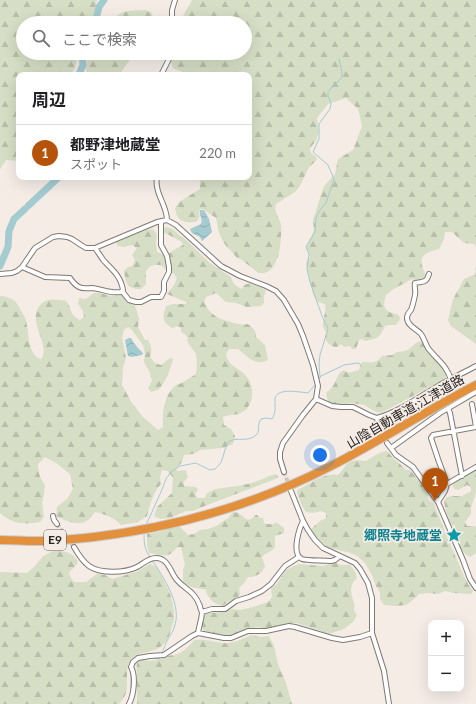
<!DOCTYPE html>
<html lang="ja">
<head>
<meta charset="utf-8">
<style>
	body { margin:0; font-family:Lato,"Noto Sans JP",sans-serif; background:#f2f2f2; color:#202124 }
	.controls { position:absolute; right:12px; bottom:12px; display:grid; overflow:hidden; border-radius:8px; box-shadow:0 4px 16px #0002 }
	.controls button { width:36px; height:36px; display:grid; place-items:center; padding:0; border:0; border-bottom:1px solid #e0e0e0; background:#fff; color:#202124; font:20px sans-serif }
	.you { position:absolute; left:320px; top:455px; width:14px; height:14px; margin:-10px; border:3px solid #fff; border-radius:50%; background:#1a73e8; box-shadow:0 0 0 6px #1a73e833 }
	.badge { display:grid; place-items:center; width:26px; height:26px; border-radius:50%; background:#b45309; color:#fff; font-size:13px; font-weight:700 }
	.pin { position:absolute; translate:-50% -33px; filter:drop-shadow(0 1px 2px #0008) }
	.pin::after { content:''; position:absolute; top:21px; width:14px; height:12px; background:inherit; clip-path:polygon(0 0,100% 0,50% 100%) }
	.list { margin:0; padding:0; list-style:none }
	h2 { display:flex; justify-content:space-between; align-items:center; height:52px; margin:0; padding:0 16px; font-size:17px }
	h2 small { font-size:13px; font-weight:400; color:#757577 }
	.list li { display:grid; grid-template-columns:26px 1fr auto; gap:12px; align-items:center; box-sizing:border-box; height:56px; padding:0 16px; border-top:1px solid #e0e0e0 }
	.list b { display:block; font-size:15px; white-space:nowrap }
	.list p { margin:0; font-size:13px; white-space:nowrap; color:#757577 }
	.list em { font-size:13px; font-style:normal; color:#757577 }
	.icon { flex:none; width:22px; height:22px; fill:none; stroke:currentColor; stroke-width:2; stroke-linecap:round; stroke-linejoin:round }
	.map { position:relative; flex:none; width:476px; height:704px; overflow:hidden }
	.search { position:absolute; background:#fff; box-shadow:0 4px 16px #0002; left:16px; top:16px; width:236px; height:44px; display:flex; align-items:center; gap:10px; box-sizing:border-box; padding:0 14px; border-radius:22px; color:#757577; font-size:15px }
	.panel { position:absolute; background:#fff; box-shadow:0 4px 16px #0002; left:16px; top:72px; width:236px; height:108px; border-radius:8px }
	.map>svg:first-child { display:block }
</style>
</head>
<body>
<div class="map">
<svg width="476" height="704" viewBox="0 0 476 704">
	<defs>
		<pattern id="forest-firs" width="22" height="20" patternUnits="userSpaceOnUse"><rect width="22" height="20" fill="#d6dec5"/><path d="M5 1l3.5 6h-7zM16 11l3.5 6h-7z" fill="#b8bea9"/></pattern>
		<pattern id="water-waves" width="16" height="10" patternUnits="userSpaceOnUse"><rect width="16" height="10" fill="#a3cbd0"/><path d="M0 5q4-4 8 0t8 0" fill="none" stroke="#8caeb2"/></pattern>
	</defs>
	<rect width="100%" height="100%" fill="#f5ece6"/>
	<path fill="url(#forest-firs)" d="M0 0H97L92 23H23V53H76C78 62 76 68 70 75H19V161H17L6 160 1 167 0 170Z
		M192 0H476V247L474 244 464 243 452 232H445L444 239 439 249C420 254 418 258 426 276L425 279 420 281 412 279 392 290 386 295C382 307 384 312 397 314L400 317 399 321 396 325H389L385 326C379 339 378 338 365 341L363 339 359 340 356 349H352L350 346 344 347 341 344 337 347C331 347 325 342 325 336L327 333C321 326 323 325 324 317 325 313 326 308 325 304L318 302 313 294 306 264 307 260 310 257 306 246 311 237 314 230 313 220 324 186 335 174 338 159 353 150 362 126 358 109 346 98 328 104 317 118 319 131 316 141 310 148 311 153 317 158 316 161 309 167 300 186 295 192 276 204C273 211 280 218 281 225 282 237 280 276 260 273 254 271 248 264 243 261 241 259 239 259 237 258 235 256 233 253 231 251 220 240 219 233 216 218L207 212 203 209H200L199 212C200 216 199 219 196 222 184 223 177 222 175 208L179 202 200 189V181L196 177H249V75H189L173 68 171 62 174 53H245V23H179Z
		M145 10 151 12 153 17 152 23H109C122 9 127 11 145 10Z
		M91 53H135L119 75H88C84 68 87 60 91 53Z
		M167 227 173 229 179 235 184 238 210 263 231 277C233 284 236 286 242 289L244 285 250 283 266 290 264 296V303L261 306 247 307 236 303 226 302 216 293 206 297 204 302C210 315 218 319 231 322 237 324 242 325 248 324 253 328 256 330 256 337L265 345 268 360C256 367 248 357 238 349H229L226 354C228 365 235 366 242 372 251 379 254 390 251 401 249 405 248 409 244 411 238 416 230 414 223 417L224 425 231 429 235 436 233 444 223 448 200 450 193 454 184 455 182 462 176 469 177 471 186 470 188 477 184 482V486L196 487 198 490 195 494 197 498H205L207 493 215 489 238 486 252 483 263 479 269 476 276 474 278 476V478L202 507 193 511H187L179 514 170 518 160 519 154 516 157 507 172 493 173 478 168 471 162 470 160 477 161 484C153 493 150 504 147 516L138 522 121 525C113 517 107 515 95 512 93 514 91 518 88 520 78 527 66 521 56 516L57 507 67 499 73 489 70 474 56 463 45 457 38 464C38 473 40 478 45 485L44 494 42 503 44 517 40 522C26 525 11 524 0 513V296C5 296 11 298 15 301 18 305 25 316 26 321 30 336 26 343 36 357L41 359C51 346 29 325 38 308 44 297 56 299 66 301 73 309 68 314 80 320L84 317 83 311 78 304 79 298 86 299 94 293H100L110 296 113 295 123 296 131 302 136 308 139 319 138 327 145 340H148C152 346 152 351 150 357L155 363 161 365 170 358 173 359C171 368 165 384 158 390 156 391 153 391 151 392L148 388 152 381 150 373 144 362 145 354 143 345 132 330 128 327 124 330 122 337 123 342 126 358 123 368 122 385 132 403 143 417 158 430 163 427C162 412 164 395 176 385 179 384 182 383 185 381 189 379 192 376 196 374L197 364 196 354 188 343 187 336 181 332V328L178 326 172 328C162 322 162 317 166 306L173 304H186V302L167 294 174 285 177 278 173 273 166 270 161 265H155L150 266 146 271V284L141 289C127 289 126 284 124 271L128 267 132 266 135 260 132 255 137 248 132 245 124 247 118 246 116 242 146 230 153 229C159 236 156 236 156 245 156 247 157 249 157 252L164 255 169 254 172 251 183 245 182 242 169 235 163 232V228Z
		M476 266V344L451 326 448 320 453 299 462 283 464 279 473 275 476 272 475 269Z
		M420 341 423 344 446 371V376L443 380 381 413 376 412 364 405 352 403 338 405 331 403 328 401 326 393C328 391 331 389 333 386 337 380 337 373 344 370 349 375 352 371 359 370L361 363 364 362C371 363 378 363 382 356L392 355 397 352 405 351 409 349 416 343Z
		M386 451 388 452 394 459 399 463 406 470H410L423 486 428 493C427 499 428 501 434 504 441 523 449 541 457 560 462 571 465 581 473 591L471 594 454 593 445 591 438 594 428 593 419 594 413 600 406 605 396 606 384 605 380 599V592L376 586 372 575 365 563 357 556 348 552 329 548 318 539 312 531 311 529 320 521 326 518V513L322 511 313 513 306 512C301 505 299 499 297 491L301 488C312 483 325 472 338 475 342 471 344 467 347 464 352 459 359 460 366 461L379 453Z
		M476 469V492L471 508V514L465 522 467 526H475L476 527V553L470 557C459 552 460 540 455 530 454 527 452 525 450 522 447 516 445 508 444 501L447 497 452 496H462L471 491V487L467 485 458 490 454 489 452 483Z
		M233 512C235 512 239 513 240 514 246 518 248 524 255 515H257L260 518H263L264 523 267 524H274L276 522 284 528V533L275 536C275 539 275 543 275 546 273 552 266 552 262 557L265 566C262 574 256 577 248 577L244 583 239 588 240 594 238 597 227 602 223 606C214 604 207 598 206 590 195 587 190 589 183 581V569L185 565 181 547 176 548C169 560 160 554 149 553L147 545V534L159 532 175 527H180L188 535 194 534 200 530 208 529 216 526 228 518Z
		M53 551C65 551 70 551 78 561 77 567 72 568 69 573L71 578 74 582H86L97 574 105 575 112 579 136 572 150 564 155 566 158 570C166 584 174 598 174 615 175 620 172 625 171 630 169 638 165 645 157 649 148 653 136 652 130 661 122 674 134 689 119 704H0V572L27 573 35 566 43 556Z
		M337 563 340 565H350L355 572 357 578C351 583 350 589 352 596 352 599 354 601 354 603 355 611 352 607 357 615L353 622 344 629 329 634 297 623H288L272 628 266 629 259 627 247 629 233 635 225 636 208 633 204 631 201 626 202 620 205 614 208 613 223 612 232 609 240 610 253 607 268 602 272 597 271 588 277 584 286 570 299 564 307 565 323 566 330 564Z
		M251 635 260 637 269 636 274 646 278 664 286 683 292 704H137C137 697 137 690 137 684 137 676 136 670 137 663L143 660C152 662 159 660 168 656 171 655 176 655 180 653 185 650 190 645 194 640 204 638 213 642 223 643 233 644 242 639 251 635Z"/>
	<path fill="url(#water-waves)" d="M200 210H204L209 219 212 232 202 241 200 237 192 233 190 229 201 224C203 219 199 215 200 210Z
		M129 338H131C134 344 138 348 143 353L142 355 132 357 128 356 125 340Z"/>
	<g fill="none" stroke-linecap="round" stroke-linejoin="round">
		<path stroke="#a3cbd0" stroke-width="1" d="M320 377 319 364 320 355 328 329 322 316 310 282 307 269 309 254 306 247 315 232 316 218 320 210 326 203 334 179 328 165 313 152 319 139V124L321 121 330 109 331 104 330 100 328 96V92L330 89 333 87 342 77V72L339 59
			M319 379 321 376 344 365 357 363H359L361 366
			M146 525 161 492 166 479 171 472 180 466 196 463 210 470 215 469 220 464 222 460 227 443C235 435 249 444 257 434 260 430 257 424 261 419L266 418 272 419C276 413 275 407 275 400 275 387 299 392 308 393L315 385
			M144 532C144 542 144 549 150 557
			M152 560C164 578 183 606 174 628 173 632 170 636 168 639 165 644 164 649 162 653
			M151 658 159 659 161 657
			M134 666 137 662 144 659
			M131 672V689
			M390 695 391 704
			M126 704 129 700"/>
		<path stroke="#a3cbd0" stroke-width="7" d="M95 23 99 7 104 0
			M80 75V72L83 65 82 53
			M28 206 59 177
			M0 266 8 247 9 231 14 219 25 209"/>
		<path stroke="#ccc4bf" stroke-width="4" stroke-dasharray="4 2" stroke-linecap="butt" d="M378 425 384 438
			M284 472 289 485
			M57 524 74 547"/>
		<defs>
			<path id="minor" d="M172 23V10L175 0
				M161 75 172 53
				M157 177C154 193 167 205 167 220
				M22 267 45 277 70 278C72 281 75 285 79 287 83 289 87 288 92 288 102 289 111 294 121 292L123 290C121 277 113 270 104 261 101 257 98 252 95 248
				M0 274 12 273 17 271 22 267 35 248 53 237 59 236 67 237 72 239 81 245 86 248H95L102 245 157 222 167 220 176 225 221 266 240 276 266 286 276 291 284 300 298 324 303 336 313 365 318 386 317 392 316 399 303 415 283 443 280 452V459L284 472
				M429 274C426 284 423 281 415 283 414 287 416 290 415 295 414 300 413 305 411 310 409 312 407 315 407 318 407 326 417 329 421 334 424 338 425 343 428 348 436 359 447 365 451 380
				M122 291 129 300 136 302H141L151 297H161L164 291V282L169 272V267L167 256 161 245V221
				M316 399 332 406 341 407H353L369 415 377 418 378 425
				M448 408 450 413 462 476
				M377 418C398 412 419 397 438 386 450 379 463 373 476 366
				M387 443 396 455 413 467 438 502 463 560 470 579 476 588
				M391 448 440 413 476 392
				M429 488 447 484 438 459 431 438 433 435 476 427 472 404
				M291 491 303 521 308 530 315 540 323 548 355 563 360 569 368 583 372 598V633L384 671 389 704
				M438 502 445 491 447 484 476 467
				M53 516 54 520 57 524
				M303 521C299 529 291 554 302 559 307 561 324 560 331 561L335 560 340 556
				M74 547C78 554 82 561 89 566 100 574 125 573 137 567 143 564 148 558 156 558 168 558 170 571 176 579 185 590 194 590 200 606 200 607 201 611 202 612 202 618 199 626 198 633
				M202 612 212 609H225L236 601 249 597 262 591 271 584 285 566 299 557
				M129 704C134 695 136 676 131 667L133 662 138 658 150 656 164 655 192 636 198 633 224 638H231L248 631H266L289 626 295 627 332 638 343 640 360 637 372 633"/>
			<path id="motorway" d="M0 540C12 540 24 541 36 541 55 541 75 539 94 537 176 527 257 504 331 466 380 441 427 410 476 385"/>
		</defs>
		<use href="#minor" stroke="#817974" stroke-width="6"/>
		<use href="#motorway" stroke="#cbcaca" stroke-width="10"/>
		<use href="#minor" stroke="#fff" stroke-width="4"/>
		<use href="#motorway" stroke="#e3903c" stroke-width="8"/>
	</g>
	<defs>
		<symbol id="sight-bare" viewBox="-9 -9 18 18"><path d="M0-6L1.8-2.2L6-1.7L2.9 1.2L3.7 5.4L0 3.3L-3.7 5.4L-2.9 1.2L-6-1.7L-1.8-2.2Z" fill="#0f9aa8" stroke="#f5ece6" stroke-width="2.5" paint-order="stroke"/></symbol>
	</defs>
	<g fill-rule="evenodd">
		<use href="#sight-bare" x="443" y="524" width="22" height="22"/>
	</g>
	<g text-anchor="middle" stroke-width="3.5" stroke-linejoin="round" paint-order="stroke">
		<rect fill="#f5ece6" stroke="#66605d" stroke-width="1" x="44" y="530" width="22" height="20" rx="3"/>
		<g font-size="12" font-weight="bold" fill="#282422">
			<text x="55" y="544">E9</text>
		</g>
		<g font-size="13" fill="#282422" stroke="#f5ece6">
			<text transform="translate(405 411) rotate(-30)" y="5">山陰自動車道;江津道路</text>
		</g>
		<g font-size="13" font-weight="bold" fill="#0d838f" stroke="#f5ece6" text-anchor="end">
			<text x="442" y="540">郷照寺地蔵堂</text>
		</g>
	</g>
</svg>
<div class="controls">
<button>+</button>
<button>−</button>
</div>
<div class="you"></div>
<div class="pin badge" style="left:435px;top:501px">1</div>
<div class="search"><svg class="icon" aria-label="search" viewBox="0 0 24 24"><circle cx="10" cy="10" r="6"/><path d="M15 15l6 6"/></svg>ここで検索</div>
<section class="panel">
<h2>周辺<small></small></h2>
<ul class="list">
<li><span class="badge">1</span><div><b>都野津地蔵堂</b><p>スポット</p></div><em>220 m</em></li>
</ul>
</section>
</div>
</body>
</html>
